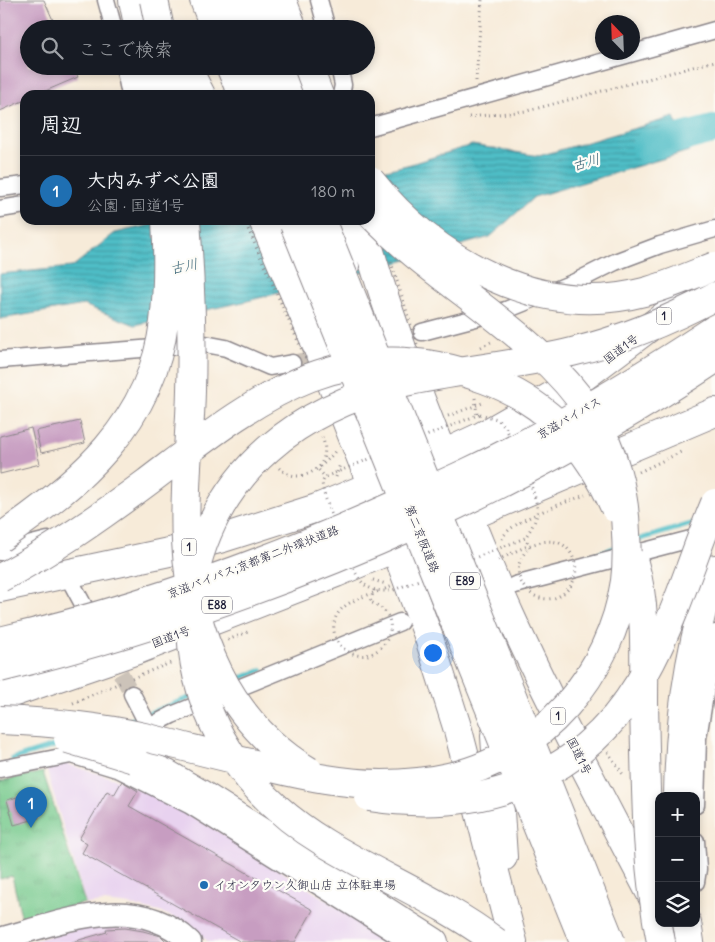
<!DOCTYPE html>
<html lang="ja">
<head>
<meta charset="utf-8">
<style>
	body { margin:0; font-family:Delius,"Klee One",sans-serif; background:#20242c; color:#f1f3f6 }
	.controls { position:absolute; right:15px; bottom:15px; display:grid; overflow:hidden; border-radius:10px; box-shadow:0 2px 8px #0003 }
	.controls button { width:45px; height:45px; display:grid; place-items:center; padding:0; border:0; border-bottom:1px solid #363941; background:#171b24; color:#f1f3f6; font:25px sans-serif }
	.compass { position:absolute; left:595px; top:15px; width:45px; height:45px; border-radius:50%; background:#171b24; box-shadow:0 2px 8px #0003; rotate:337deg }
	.you { position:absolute; left:432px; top:652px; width:18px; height:18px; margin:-12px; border:4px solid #fff; border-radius:50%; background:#1a73e8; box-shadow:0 0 0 8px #1a73e833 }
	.badge { display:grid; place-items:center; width:32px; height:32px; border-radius:50%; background:#1f6fb2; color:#fff; font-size:16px; font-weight:700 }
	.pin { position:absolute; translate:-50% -41px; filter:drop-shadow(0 1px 2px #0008) }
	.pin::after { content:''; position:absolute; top:26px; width:18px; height:15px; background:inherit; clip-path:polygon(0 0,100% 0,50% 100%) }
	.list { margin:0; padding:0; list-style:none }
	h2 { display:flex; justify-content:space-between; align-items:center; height:65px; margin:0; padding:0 20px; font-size:21px }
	h2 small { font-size:16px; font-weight:400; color:#9ea1a6 }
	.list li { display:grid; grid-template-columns:32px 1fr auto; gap:15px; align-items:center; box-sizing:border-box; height:70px; padding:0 20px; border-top:1px solid #363941 }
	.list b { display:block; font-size:19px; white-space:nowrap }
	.list p { margin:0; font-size:16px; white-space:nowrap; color:#9ea1a6 }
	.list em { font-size:16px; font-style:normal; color:#9ea1a6 }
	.icon { flex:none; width:28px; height:28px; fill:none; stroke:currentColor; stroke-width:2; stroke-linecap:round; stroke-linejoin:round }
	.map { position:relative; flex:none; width:715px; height:942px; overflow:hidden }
	.search { position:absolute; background:#171b24; box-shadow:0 2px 8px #0003; left:20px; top:20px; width:355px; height:55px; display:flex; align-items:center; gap:12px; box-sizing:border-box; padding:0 18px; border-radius:28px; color:#9ea1a6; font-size:19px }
	.panel { position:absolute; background:#171b24; box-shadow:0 2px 8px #0003; left:20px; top:90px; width:355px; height:135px; border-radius:15px }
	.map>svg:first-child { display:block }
</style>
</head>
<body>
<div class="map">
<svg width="715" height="942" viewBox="0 0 715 942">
	<defs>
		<pattern id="park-tufts" width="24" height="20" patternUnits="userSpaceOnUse" patternTransform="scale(1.25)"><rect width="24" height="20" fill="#76c98c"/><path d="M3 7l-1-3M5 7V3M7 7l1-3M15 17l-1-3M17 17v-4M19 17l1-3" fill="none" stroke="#66ac7a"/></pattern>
		<pattern id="water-rules" width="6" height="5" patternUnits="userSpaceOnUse" patternTransform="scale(1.25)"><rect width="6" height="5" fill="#4fbdc6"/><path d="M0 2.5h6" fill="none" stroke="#4199a2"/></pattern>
	</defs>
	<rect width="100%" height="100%" fill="#fdfcf7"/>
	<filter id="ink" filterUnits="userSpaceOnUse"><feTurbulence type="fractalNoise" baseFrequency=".02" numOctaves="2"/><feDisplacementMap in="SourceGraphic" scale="10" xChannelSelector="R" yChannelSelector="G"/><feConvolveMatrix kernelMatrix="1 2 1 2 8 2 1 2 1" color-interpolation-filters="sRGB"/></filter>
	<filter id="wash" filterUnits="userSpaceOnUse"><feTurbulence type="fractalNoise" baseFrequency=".0096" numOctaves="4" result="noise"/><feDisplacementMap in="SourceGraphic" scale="20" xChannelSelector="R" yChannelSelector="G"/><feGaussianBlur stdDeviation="1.12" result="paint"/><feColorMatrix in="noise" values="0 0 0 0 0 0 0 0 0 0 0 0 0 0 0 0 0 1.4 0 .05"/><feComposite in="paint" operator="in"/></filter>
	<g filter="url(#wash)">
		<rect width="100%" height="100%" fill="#f7ebd9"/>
		<path fill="#e8d2ef" d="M60 762 119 780 161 799 220 832 392 942H209L182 921 163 913 130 905 104 902 86 904 46 768Z
			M101 922 155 930 171 942H28Z"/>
		<path fill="url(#park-tufts)" stroke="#4c7664" d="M43 772 85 903 22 920 12 876 0 879V781Z"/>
		<path fill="url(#water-rules)" stroke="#387080" d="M674 117 689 151 534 197 490 237 356 274 243 302 135 325 84 305 0 319V274L72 267 115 233 172 220H370V174L411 164 472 145 539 156Z"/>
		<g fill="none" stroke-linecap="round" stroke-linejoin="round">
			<path stroke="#4fbdc6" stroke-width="5" d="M634 541 698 522
				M577 561 619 546
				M232 681 262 670
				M125 722 194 696
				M13 759 63 743"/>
			<path stroke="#4fbdc6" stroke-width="29" d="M645 147 715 129"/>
		</g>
		<g id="blocks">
			<path fill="#c79dc1" d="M0 0H44L57 29H29V66H73L78 77 36 95H25V100L0 111Z
				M80 421 85 443 41 453 36 431Z
				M31 428 40 464 0 474V436Z
				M122 781 138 791 129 806 313 910 295 942H241L82 853 87 844 79 839 107 791 114 795Z
				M31 793 39 818 14 825 7 800Z
				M125 928 143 931 161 936 167 942H72L107 932 106 929Z"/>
		</g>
	</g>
	<g filter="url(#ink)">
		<use href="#blocks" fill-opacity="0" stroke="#8c868a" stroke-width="1"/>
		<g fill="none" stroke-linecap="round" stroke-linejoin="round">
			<path stroke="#ccc3b9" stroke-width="16" stroke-dasharray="16 8" stroke-linecap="butt" d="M292 363 327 355
				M109 652 132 694"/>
			<defs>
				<path id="street" d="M106 0 114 29
					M319 0 327 29
					M124 66 130 95
					M339 66 343 85 341 95
					M370 127 715 30
					M0 188 25 185
					M0 209 25 205
					M422 332 506 310 575 282 615 262 660 245 715 229
					M0 360 205 344 226 348 270 367 292 363
					M0 552 48 540 51 545
					M71 582 91 619
					M515 585 706 535
					M132 694 149 727
					M137 738 149 727 172 715 400 622
					M0 769 71 755 120 770 189 805 407 942
					M696 805 698 738 715 633
					M696 841 698 869 696 882"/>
				<path id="secondary" d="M0 939C63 922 135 890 190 942"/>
				<path id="highway" d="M133 0 139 29
					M204 0 215 29
					M232 0 244 29
					M258 0 269 29
					M282 0 293 29
					M146 66 151 95
					M167 66 172 95
					M186 66 201 95
					M230 66 242 95
					M259 66 271 95
					M284 66 296 95
					M263 220 314 339 372 486 429 638 458 730 513 942
					M338 220 345 266
					M361 220C387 315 422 406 460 497 477 536 492 576 510 615 554 711 604 804 653 898
					M0 588 169 552 223 538 317 508 407 471 482 436 578 381 715 278
					M0 697 140 649 336 573 715 412
					M495 736 503 857
					M134 759 167 774 201 794 434 942
					M678 796C679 720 690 641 715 569
					M687 923 690 942"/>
			</defs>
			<use href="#street" stroke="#8c868a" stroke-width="19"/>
			<use href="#secondary" stroke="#8c868a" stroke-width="25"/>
			<use href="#highway" stroke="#8c868a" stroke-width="30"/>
			<path stroke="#8c868a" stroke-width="3" stroke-dasharray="1 4" stroke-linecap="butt" d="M476 81 482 0
				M469 117 527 111 715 61
				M481 347 493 341
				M448 416 485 402
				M279 468C300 487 322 468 336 450
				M639 472 681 452
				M336 477 340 464
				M502 539C510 520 565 503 585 495
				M373 580 386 584
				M228 640 250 631
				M132 678 173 662
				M73 703 122 682
				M608 752 624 776"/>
			<use href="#street" stroke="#fff" stroke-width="16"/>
			<use href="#secondary" stroke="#fff" stroke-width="22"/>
			<use href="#highway" stroke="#fff" stroke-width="28"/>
			<defs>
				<path id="highway-bridge" d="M154 0 160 29
					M308 66 319 95
					M370 180C434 260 538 320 644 292 668 286 692 275 715 266
					M186 220C190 276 193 333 191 390 190 440 183 491 186 541 191 634 227 722 309 771
					M321 220 611 942
					M294 224 584 942
					M0 538C79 484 152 423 164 322 168 289 168 254 166 220
					M634 563C647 607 644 657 644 703 646 783 645 864 661 942
					M194 575C219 468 299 409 401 383 457 370 515 366 572 352 622 340 670 320 715 296
					M0 578C52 551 99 518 146 483 253 402 341 326 484 379 548 402 588 447 615 508
					M191 630C195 722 247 796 325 843 381 877 443 902 496 942
					M0 641C137 609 270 562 398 504 445 483 492 462 537 437 597 404 657 367 715 329
					M0 668C146 632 286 583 423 521 524 474 622 421 715 359
					M0 720C49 722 97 726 144 737 186 747 227 758 268 767 306 776 344 784 382 784 404 784 427 782 449 777 541 756 611 674 625 581 627 565 627 549 626 533 625 493 614 451 593 417 537 331 439 286 370 213
					M68 739 134 759
					M369 797C491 816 594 774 651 662 677 611 693 556 715 503"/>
			</defs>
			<use href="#highway-bridge" stroke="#8c868a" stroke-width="30" stroke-linecap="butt"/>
			<path stroke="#8c868a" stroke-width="3" stroke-dasharray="1 4" stroke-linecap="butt" d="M244 220 306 359
				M391 262 417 344
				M475 398 477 415
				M480 414 497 419 505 426C513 444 540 497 537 514 535 523 530 530 525 538L391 591C381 591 373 591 365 585 351 575 331 512 324 494L322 483 325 477Z
				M322 437C327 449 325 458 318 469L325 477
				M498 560C521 549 561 524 574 560 578 570 575 582 568 589 542 618 497 577 530 547L525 538
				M385 589 393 586
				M374 590 370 602C415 618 376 676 343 648 338 643 335 638 334 631 331 605 360 598 379 591"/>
			<use href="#highway-bridge" stroke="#fff" stroke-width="28"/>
		</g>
	</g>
	<circle fill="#1f6fb2" stroke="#fdfcf7" stroke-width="2" cx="204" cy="885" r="5"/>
	<g text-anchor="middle" stroke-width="4.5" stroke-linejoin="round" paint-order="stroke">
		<g fill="#fdfcf7" stroke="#646373" stroke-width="1">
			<rect x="656.5" y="307.5" width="15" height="17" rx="4"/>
			<rect x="181.5" y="538.5" width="15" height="17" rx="4"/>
			<rect x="450" y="572.5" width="30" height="17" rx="4"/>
			<rect x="202" y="596.5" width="30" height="17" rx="4"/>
			<rect x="550.5" y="707.5" width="15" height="17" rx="4"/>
		</g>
		<g font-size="11" font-weight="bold" fill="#22223b">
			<text x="664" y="320">1</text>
			<text x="189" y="551">1</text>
			<text x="465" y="585">E89</text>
			<text x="217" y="609">E88</text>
			<text x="558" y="720">1</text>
		</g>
		<g font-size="12" fill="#22223b" stroke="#fdfcf7">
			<text transform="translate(621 349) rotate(-37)" y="4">国道1号</text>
			<text transform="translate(569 418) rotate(-30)" y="4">京滋バイパス</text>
			<text transform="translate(422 539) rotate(68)" y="4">第二京阪道路</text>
			<text transform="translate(253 562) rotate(-21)" y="4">京滋バイパス;京都第二外環状道路</text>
			<text transform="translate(171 637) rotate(-21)" y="4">国道1号</text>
			<text transform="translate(579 756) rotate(63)" y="4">国道1号</text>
		</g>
		<g font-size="12" fill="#22223b" stroke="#fdfcf7" text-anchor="start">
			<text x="214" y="889">イオンタウン久御山店 立体駐車場</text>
		</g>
		<g font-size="14" font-style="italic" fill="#346073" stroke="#fdfcf7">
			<text transform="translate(586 162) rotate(-15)" y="5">古川</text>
			<text transform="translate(184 266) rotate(-12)" y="5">古川</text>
		</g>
	</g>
</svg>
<div class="controls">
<button>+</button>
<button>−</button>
<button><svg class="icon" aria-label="layers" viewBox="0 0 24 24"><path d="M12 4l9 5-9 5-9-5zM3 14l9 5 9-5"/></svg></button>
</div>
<svg class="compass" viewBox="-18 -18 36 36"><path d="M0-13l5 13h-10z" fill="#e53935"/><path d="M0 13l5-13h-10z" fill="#9ea1a6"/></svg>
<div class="you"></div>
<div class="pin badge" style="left:31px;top:828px">1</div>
<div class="search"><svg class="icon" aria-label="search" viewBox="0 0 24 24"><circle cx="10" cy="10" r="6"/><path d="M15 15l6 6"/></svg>ここで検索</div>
<section class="panel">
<h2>周辺<small></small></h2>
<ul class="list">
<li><span class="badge">1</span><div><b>大内みずべ公園</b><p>公園 · 国道1号</p></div><em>180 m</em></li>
</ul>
</section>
</div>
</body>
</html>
